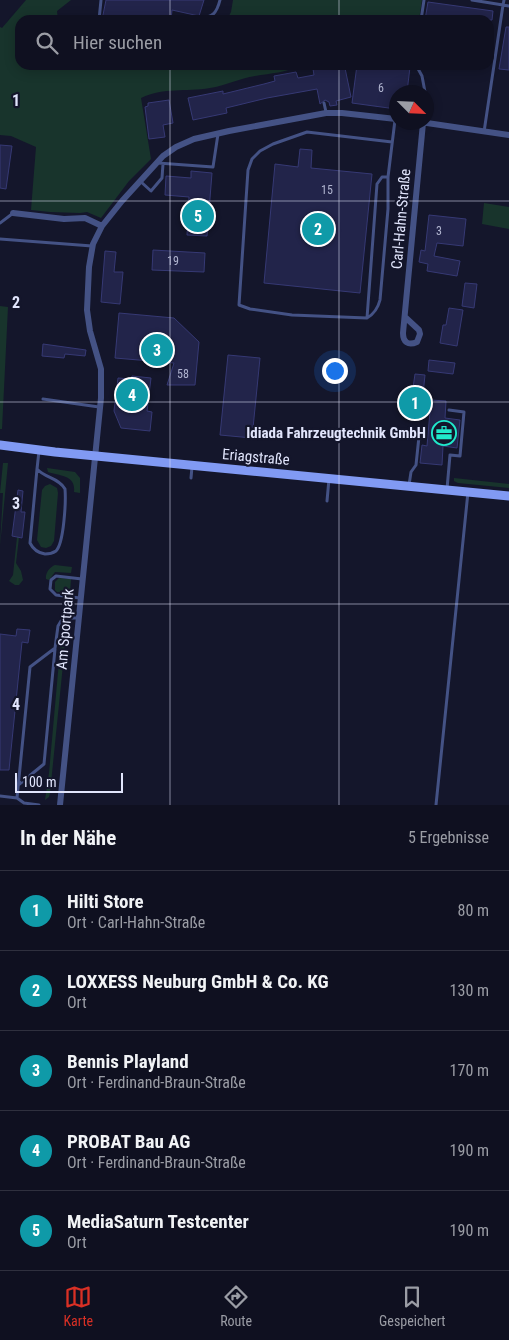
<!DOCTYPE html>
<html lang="de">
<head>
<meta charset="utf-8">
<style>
	body { margin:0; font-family:"Roboto Condensed",sans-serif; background:#181929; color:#f1f3f6 }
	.compass { position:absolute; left:389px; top:85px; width:45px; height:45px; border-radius:50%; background:#0f1020; box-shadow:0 2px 12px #0003; rotate:114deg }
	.scale { position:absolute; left:15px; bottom:12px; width:108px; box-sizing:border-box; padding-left:5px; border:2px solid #e1e5fc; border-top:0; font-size:14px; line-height:18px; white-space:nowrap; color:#e1e5fc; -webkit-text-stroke:4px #14162b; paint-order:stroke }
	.you { position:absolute; left:334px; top:370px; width:18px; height:18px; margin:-12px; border:4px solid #fff; border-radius:50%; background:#1a73e8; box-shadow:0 0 0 8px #1a73e833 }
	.badge { display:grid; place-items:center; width:32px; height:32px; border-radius:50%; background:#d93025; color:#fff; font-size:16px; font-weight:700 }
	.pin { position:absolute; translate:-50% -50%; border:2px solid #fff; box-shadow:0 1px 5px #0006 }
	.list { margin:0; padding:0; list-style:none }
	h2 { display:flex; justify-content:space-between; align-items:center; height:65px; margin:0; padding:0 20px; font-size:21px }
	h2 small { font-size:16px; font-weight:400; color:#9b9da5 }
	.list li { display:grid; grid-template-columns:32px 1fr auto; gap:15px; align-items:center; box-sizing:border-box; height:80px; padding:0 20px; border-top:1px solid #2f303e }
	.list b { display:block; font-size:19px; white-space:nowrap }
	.list p { margin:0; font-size:16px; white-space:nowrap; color:#9b9da5 }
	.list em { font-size:16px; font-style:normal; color:#9b9da5 }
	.icon { flex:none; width:28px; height:28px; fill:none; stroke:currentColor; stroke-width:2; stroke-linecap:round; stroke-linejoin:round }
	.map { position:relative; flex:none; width:509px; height:805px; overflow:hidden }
	.search { position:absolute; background:#0f1020; box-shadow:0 2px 12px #0003; left:15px; right:15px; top:15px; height:55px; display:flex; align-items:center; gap:12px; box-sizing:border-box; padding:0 18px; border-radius:15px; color:#9b9da5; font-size:19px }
	.sheet { height:465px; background:#0f1020 }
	nav { display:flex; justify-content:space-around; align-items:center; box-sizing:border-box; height:70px; border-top:1px solid #2f303e; background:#0f1020; font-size:14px; color:#9b9da5 }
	nav a { display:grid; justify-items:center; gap:2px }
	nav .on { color:#d93025 }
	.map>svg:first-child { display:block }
</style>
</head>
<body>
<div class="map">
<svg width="509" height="805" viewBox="0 0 509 805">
	<rect width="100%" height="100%" fill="#14162b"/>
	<path fill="#18342c" d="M26 0H71L57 11 58 20H20V65H300C286 73 271 73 255 76 240 78 225 86 210 88 185 92 165 87 141 98L151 159 129 181 101 218 87 212 80 213 50 212 31 210 36 147 11 136 0 135V27L2 28Z
		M233 0H422L419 20H227L231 12Z
		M484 203 509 207V229L482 224Z
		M0 306 8 307 2 429H0Z
		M3 463H8L0 546 3 493H0Z
		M47 468 75 472 80 478V493L74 492C76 475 60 476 48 472Z
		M454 478 509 484V488L458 483 454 481Z
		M50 484 57 488 58 493 54 541 51 546 46 548 41 547 37 540 42 490 45 486Z
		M17 537H19L16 563 21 571 23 580 19 585H15L9 581 13 575Z
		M55 565 72 567 71 573 55 572 49 580 46 579C45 573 50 567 55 565Z
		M59 578 71 579 70 592H57L55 590V582Z
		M64 623 67 625 50 793 49 797 45 800 49 773 61 639Z"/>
	<path fill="#22244a" stroke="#363974" d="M106 0H204L199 16 172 10 171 20H102Z
		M428 2 493 11 492 20H425Z
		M506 27H509V70L499 69Z
		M334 65H340L341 69 345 68 351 97 336 101 337 105 330 106 329 102 325 100 320 104 317 89 267 98 226 108 227 113 193 120 188 98 223 91V94L264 84 275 81 274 76 296 72 298 78 314 75 313 69Z
		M357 65H397L410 67 407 92H396V109L352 103Z
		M169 100 173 123 163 125 165 137 149 139 145 107 148 106V103Z
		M0 145 12 146 6 189 0 188Z
		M300 149 312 150 311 168 372 174 360 293 264 283 275 164 298 167Z
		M191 171 212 173 207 236 187 235 189 197 165 195 166 176 191 178Z
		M429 215 466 219 463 246 437 243 434 256 460 261 457 276 427 271 428 264 419 262 421 250 425 251Z
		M153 250 205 253 204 272 152 270Z
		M105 251 116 252 114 272H123L120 304 101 302Z
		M465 283 477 284 474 308 462 306Z
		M449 308 463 310 457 346 440 343 443 325H446Z
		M119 313 174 318 199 342 195 385H167L174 363 115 358Z
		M43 344 86 350 85 356 65 354 64 358 42 356Z
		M228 355 260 358 252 438 220 435Z
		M429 360 455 363 453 374 428 371Z
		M415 374 425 375 423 394H420L419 409H410Z
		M132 376 151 378 147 411 152 412 150 431 121 428 114 411 118 378 131 379Z
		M431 400 446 401 445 418 460 420 457 448 443 446 442 465 420 463 422 445 427 446Z
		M18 490 23 491 21 512H25L22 538 12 536Z
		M17 629 30 630 28 643 22 642 9 770H0V634L16 636Z"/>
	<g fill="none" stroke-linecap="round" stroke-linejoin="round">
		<path stroke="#445285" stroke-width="3" d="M472 0 503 5 504 0
			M99 20 101 0
			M197 20C212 16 216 16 220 0
			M421 20 424 0
			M416 65 422 76 425 92
			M324 103 326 112
			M484 132 503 5 509 6
			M392 142 307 132 273 144 260 151 252 159 248 170 239 305 250 309 292 315 367 318C374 314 378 308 380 300L388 209V177L395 120
			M158 163 213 167 218 134
			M140 181 151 191 162 178 163 164
			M0 223 12 214
			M0 239 92 246
			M367 318 377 184 382 177H388
			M43 399 99 407
			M37 469C45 478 59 478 65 489 66 501 64 543 56 551 53 553 49 554 45 554 38 553 33 549 30 543L37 469 39 451
			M191 478 192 467
			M409 485 411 472 416 465 420 427
			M447 489 450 455 460 456 464 412 449 410
			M327 501 329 479
			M80 598 56 595 50 589 51 580 56 576 82 579
			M17 786 44 764 55 649
			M0 796 17 798
			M39 805 24 803 17 798 30 667 55 648 58 626 61 621 69 618H78
			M436 805 468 492"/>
		<path stroke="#445285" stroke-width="6" d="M420 122 509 135
			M13 213 64 219 85 218 102 226
			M405 317 419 330 420 334 417 342C408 346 403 342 403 333L423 123
			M60 805 101 398V369L90 331 87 310 89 267 93 244 102 226 122 201 163 156 176 147 194 139 229 131 326 113H342L396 119"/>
		<path stroke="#819af3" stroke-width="9" d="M0 445 55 452 509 496"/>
	</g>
	<path fill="none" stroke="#e1e5fc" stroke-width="1" stroke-opacity="0.55" d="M170 0V20M339 0V20M170 65V805M339 65V805M0 201H509M0 402H509M0 604H509"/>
	<defs>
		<symbol id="office-ring" viewBox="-11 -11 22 22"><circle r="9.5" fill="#14162b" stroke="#20e9cc" stroke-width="1.5"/><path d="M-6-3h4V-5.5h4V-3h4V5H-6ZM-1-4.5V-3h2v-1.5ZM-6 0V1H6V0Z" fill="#20e9cc"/></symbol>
	</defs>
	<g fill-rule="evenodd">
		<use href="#office-ring" x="430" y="419" width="28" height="28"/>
	</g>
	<g text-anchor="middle" stroke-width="4.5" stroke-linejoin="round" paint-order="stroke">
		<g font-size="12" fill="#b1b5d0">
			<text x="381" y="92">6</text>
			<text x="327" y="194">15</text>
			<text x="439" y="235">3</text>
			<text x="173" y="265">19</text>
			<text x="183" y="378">58</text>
		</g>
		<g font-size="15" fill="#e1e5fc" stroke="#14162b">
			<text transform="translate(401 219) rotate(-85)" y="5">Carl-Hahn-Straße</text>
			<text transform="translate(256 457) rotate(5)" y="5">Eriagstraße</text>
			<text transform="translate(65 629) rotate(-85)" y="5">Am Sportpark</text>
		</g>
		<g font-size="15" font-weight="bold" fill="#e1e5fc" stroke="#14162b" text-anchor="end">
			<text x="426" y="438">Idiada Fahrzeugtechnik GmbH</text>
		</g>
	</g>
	<g font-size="16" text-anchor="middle" font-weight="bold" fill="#e1e5fc" stroke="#14162b" stroke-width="4.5" stroke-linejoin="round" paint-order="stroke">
		<text x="16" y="106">1</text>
		<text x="16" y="308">2</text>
		<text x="16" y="509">3</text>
		<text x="16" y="710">4</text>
	</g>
</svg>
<svg class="compass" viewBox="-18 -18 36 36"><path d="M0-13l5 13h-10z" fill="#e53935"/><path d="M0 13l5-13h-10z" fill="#9b9da5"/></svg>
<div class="scale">100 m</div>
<div class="you"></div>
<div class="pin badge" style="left:415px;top:403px;background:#0f9aa8">1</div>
<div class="pin badge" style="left:318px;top:229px;background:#0f9aa8">2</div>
<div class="pin badge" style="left:157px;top:350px;background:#0f9aa8">3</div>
<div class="pin badge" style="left:132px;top:395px;background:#0f9aa8">4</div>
<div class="pin badge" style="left:198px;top:216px;background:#0f9aa8">5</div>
<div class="search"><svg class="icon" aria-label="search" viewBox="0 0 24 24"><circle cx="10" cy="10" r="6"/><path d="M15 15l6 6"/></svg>Hier suchen</div>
</div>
<section class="sheet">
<h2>In der Nähe<small>5 Ergebnisse</small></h2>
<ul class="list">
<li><span class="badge" style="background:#0f9aa8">1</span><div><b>Hilti Store</b><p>Ort · Carl-Hahn-Straße</p></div><em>80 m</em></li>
<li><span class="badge" style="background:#0f9aa8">2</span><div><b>LOXXESS Neuburg GmbH &amp; Co. KG</b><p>Ort</p></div><em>130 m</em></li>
<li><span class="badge" style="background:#0f9aa8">3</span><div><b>Bennis Playland</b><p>Ort · Ferdinand-Braun-Straße</p></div><em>170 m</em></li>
<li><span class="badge" style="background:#0f9aa8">4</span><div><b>PROBAT Bau AG</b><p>Ort · Ferdinand-Braun-Straße</p></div><em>190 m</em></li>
<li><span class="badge" style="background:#0f9aa8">5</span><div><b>MediaSaturn Testcenter</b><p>Ort</p></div><em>190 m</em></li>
</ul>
</section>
<nav>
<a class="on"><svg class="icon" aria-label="map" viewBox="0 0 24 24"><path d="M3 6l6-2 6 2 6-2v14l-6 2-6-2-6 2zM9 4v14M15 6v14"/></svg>Karte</a>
<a><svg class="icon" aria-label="directions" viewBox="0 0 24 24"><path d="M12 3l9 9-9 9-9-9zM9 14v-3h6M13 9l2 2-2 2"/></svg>Route</a>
<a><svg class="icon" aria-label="saved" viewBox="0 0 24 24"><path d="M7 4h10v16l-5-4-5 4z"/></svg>Gespeichert</a>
</nav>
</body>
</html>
